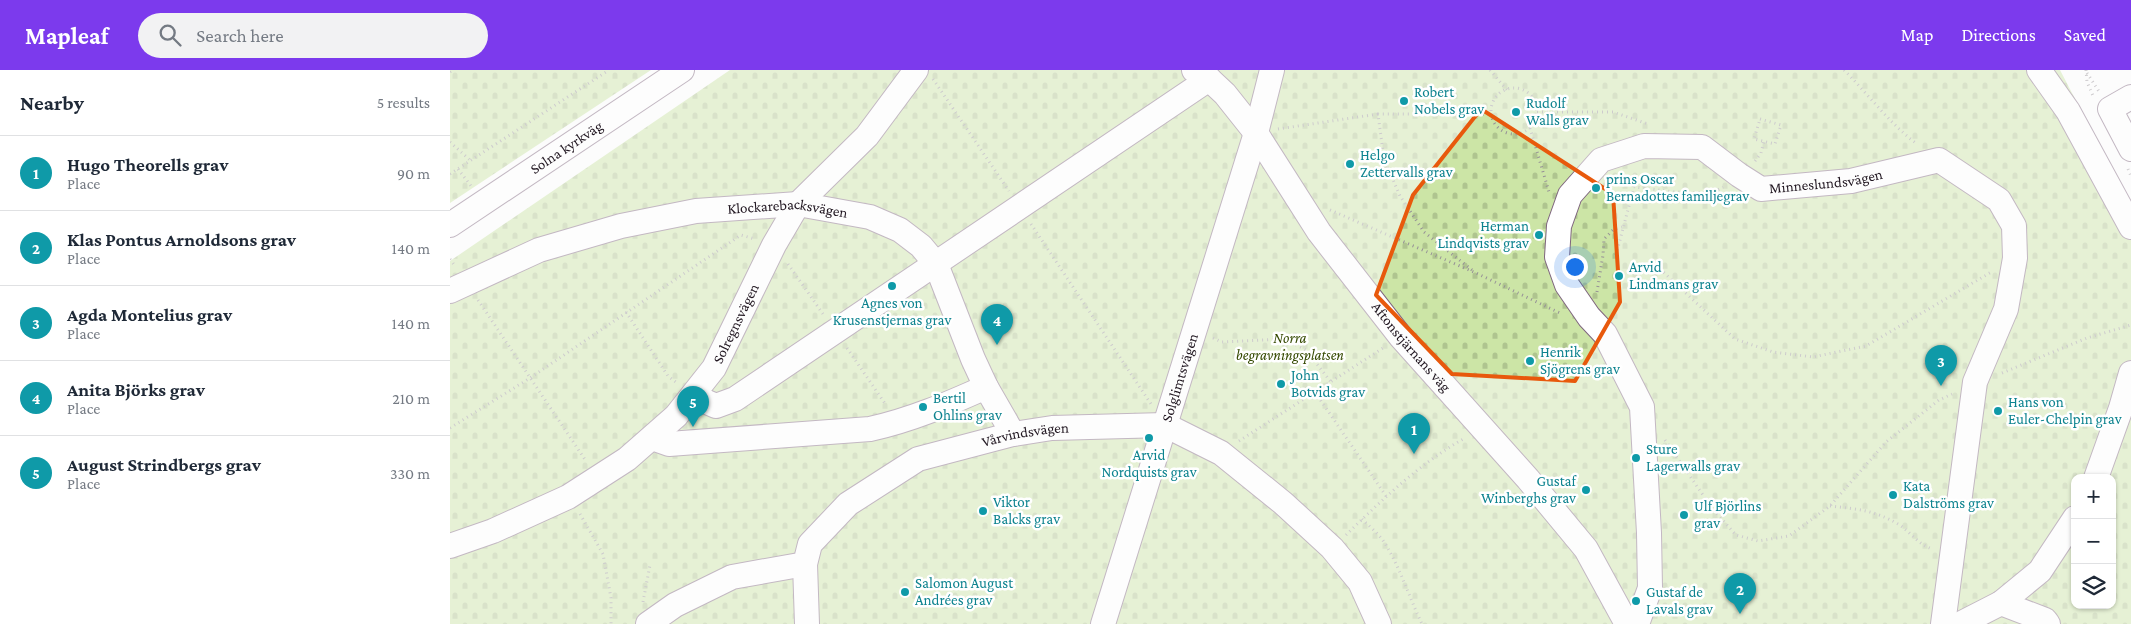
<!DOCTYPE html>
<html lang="en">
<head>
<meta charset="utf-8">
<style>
	body { margin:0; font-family:"Crimson Pro",serif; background:#f2f2f3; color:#1f2937 }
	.controls { position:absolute; right:15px; bottom:15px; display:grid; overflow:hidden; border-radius:10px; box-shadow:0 1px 4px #0004 }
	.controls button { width:45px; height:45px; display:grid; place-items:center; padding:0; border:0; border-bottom:1px solid #e0e1e3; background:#fff; color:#1f2937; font:25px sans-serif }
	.you { position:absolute; left:1124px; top:196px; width:18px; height:18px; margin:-12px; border:4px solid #fff; border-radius:50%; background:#1a73e8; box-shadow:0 0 0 8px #1a73e833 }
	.badge { display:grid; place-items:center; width:32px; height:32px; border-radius:50%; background:#7c3aed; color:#fff; font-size:16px; font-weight:700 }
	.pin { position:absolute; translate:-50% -41px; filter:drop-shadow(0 1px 2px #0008) }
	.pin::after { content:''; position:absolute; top:26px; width:18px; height:15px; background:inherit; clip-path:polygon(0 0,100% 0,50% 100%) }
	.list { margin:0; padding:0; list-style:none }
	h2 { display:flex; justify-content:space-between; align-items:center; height:65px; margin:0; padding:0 20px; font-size:21px }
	h2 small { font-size:16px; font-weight:400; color:#747a83 }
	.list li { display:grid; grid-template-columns:32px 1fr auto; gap:15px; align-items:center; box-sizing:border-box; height:75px; padding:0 20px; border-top:1px solid #e0e1e3 }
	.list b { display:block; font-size:19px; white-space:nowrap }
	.list p { margin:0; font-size:16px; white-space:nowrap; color:#747a83 }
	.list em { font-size:16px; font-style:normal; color:#747a83 }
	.icon { flex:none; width:28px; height:28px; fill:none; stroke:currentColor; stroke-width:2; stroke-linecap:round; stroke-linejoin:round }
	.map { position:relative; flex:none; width:1681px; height:554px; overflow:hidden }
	header { display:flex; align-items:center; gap:30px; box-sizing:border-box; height:70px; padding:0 25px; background:#7c3aed; color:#fff }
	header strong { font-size:24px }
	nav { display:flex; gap:28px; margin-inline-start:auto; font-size:18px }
	.search { width:350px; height:45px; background:#f2f2f3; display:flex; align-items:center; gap:12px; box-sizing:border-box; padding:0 18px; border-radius:28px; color:#747a83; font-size:19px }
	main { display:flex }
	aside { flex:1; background:#fff }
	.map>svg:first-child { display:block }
</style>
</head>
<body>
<header>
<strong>Mapleaf</strong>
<div class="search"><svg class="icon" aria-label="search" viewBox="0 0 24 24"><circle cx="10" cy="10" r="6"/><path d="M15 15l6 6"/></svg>Search here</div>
<nav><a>Map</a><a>Directions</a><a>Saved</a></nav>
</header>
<main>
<aside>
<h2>Nearby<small>5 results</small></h2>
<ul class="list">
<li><span class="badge" style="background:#0f9aa8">1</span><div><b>Hugo Theorells grav</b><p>Place</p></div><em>90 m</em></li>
<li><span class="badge" style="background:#0f9aa8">2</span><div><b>Klas Pontus Arnoldsons grav</b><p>Place</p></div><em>140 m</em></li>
<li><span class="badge" style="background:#0f9aa8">3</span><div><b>Agda Montelius grav</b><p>Place</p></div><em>140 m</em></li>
<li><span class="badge" style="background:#0f9aa8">4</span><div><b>Anita Björks grav</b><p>Place</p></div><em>210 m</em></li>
<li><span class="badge" style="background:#0f9aa8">5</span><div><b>August Strindbergs grav</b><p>Place</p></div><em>330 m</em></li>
</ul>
</aside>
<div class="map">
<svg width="1681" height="554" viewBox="0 0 1681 554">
	<defs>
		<pattern id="cemetery-stones" width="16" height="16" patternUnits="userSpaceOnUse" patternTransform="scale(1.25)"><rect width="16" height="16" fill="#cce5a6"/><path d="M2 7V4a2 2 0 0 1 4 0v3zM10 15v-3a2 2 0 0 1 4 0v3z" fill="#afc48f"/></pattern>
	</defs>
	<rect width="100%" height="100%" fill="#fcfcfc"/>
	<path fill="url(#cemetery-stones)" fill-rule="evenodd" d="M0 0H201L0 133Z
		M280 0H1610L1681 136V554H0V191ZM1625 408H1662V535H1625Z"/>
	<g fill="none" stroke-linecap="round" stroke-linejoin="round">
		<defs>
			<g id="minor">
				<path id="s1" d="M744 0 759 9 775 24 806 63 869 162 950 266 1078 409 1136 479 1177 554"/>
				<path d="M1589 0 1618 41 1681 157"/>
				<path d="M1681 27 1660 39 1681 79"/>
				<path id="s2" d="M0 155 232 0"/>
				<path id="s3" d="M0 221 89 180 171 156 246 141 348 134 420 147 450 160 471 176 486 194 523 289 536 317 563 364"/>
				<path d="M243 326 266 336 285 329 759 9"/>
				<path d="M202 368 219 374 420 359C461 350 498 334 536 317"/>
				<path d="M1646 408 1671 338 1681 303"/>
				<path id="s4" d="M0 476 43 461 118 427 177 389 226 346 264 298 324 175 348 134 417 66 466 0"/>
				<path d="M355 494 357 554"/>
				<path d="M1551 533 1595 550 1598 554"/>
				<path id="s5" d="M198 554 225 535 282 507 355 494 360 474 398 434 468 389 563 364 602 358 715 355 771 383 833 433 882 478 910 512 929 554"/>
				<path id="s6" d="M653 554 806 63 822 0"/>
				<path id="s7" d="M1187 554 1200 518 1199 463 1192 337 1155 264 1139 247 1117 215 1107 187 1109 156 1120 125 1151 90 1194 76 1252 77 1289 105 1311 119 1401 111 1489 90 1549 130 1564 156 1565 188 1556 239 1525 312 1493 554"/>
				<path d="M1510 554 1551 533 1590 501 1625 448"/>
			</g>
		</defs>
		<use href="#minor" stroke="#7f667e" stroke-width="26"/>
		<path stroke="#969196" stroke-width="3" stroke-dasharray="1 4" stroke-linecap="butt" d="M1040 0 1057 20
			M1394 0C1419 25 1439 53 1467 74
			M1636 0 1637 12 1644 28
			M0 2 2 0
			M1637 3 1650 23
			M483 9 559 121
			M1041 41a23 23 0 1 1 46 0a23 23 0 1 1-46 0Z
			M1087 42H1163L1198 54
			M1310 49 1331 55 1325 74 1304 69Z
			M1080 58 1099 122
			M828 59 928 44
			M0 72 21 91
			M1305 91 1311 83 1314 71
			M8 99 21 116
			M1678 99 1681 106
			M0 104 159 0
			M880 140 1026 203 1112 244
			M581 154 701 334
			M1166 185 1184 117C1206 119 1256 129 1273 117
			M0 189 5 196
			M338 194 373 244
			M1210 199 1285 269 1323 282 1363 287 1416 276 1543 201
			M1022 200 974 162 950 126 934 89 928 44H1041
			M1147 222 1153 185 1154 169 1163 160 1172 157
			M28 230 136 391
			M176 242 218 306 227 313
			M763 268 772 272 835 269 856 280 881 312
			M397 278 436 335
			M1552 303 1637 268 1681 255
			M865 322 936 426
			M0 358 80 308 291 165 305 169
			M1215 370 1262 438 1286 465 1308 471 1339 466 1380 436 1436 372 1489 330 1502 324
			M789 371 933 278
			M1380 436C1407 439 1424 440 1448 454 1461 462 1468 475 1483 479
			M130 444 153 484 161 528V554
			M912 449C919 456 928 463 934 472 950 497 959 527 972 554
			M896 465C933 429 970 393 1015 368
			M193 532 200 495"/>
		<use href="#minor" stroke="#fff" stroke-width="24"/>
	</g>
	<path d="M0 0H1681V554H0ZM1031 39 1163 124 1170 232 1125 311 1002 304 926 225 963 125Z" fill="#fcfcfc" fill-opacity=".55" fill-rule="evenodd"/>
	<path fill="none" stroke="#e8590c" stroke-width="4" stroke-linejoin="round" d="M1031 39 1163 124 1170 232 1125 311 1002 304 926 225 963 125Z"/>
	<g fill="#0f9aa8" stroke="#fff" stroke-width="2">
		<circle cx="954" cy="31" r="5"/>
		<circle cx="1066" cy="42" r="5"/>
		<circle cx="900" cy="94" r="5"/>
		<circle cx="1146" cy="118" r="5"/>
		<circle cx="1089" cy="165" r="5"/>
		<circle cx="1169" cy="206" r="5"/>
		<circle cx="442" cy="216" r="5"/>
		<circle cx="1080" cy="291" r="5"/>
		<circle cx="831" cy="314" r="5"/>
		<circle cx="473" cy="337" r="5"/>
		<circle cx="1548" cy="341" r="5"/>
		<circle cx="699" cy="368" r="5"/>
		<circle cx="1186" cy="388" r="5"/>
		<circle cx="1136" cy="420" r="5"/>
		<circle cx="1443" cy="425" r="5"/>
		<circle cx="533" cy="441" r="5"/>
		<circle cx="1234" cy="445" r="5"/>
		<circle cx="455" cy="522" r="5"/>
		<circle cx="1186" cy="531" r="5"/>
	</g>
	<g text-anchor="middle" stroke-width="5" stroke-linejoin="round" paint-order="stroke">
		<g font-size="15" fill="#0d838f" stroke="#fff" text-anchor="start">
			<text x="964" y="27">Robert<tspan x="964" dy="17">Nobels grav</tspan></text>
			<text x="1076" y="38">Rudolf<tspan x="1076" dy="17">Walls grav</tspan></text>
			<text x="910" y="90">Helgo<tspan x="910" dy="17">Zettervalls grav</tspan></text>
			<text x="1156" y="114">prins Oscar<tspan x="1156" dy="17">Bernadottes familjegrav</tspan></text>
			<text x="1079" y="161" text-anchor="end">Herman<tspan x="1079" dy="17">Lindqvists grav</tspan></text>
			<text x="1179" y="202">Arvid<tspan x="1179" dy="17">Lindmans grav</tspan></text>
			<text x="442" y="238" text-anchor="middle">Agnes von<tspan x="442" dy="17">Krusenstjernas grav</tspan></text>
			<text x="1090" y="287">Henrik<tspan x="1090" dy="17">Sjögrens grav</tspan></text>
			<text x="841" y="310">John<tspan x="841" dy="17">Botvids grav</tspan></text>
			<text x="483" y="333">Bertil<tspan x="483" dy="17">Ohlins grav</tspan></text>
			<text x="1558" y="337">Hans von<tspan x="1558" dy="17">Euler-Chelpin grav</tspan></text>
			<text x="1196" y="384">Sture<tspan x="1196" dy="17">Lagerwalls grav</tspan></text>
			<text x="699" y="390" text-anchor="middle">Arvid<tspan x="699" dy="17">Nordquists grav</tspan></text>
			<text x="1126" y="416" text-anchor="end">Gustaf<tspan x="1126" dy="17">Winberghs grav</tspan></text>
			<text x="1453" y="421">Kata<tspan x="1453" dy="17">Dalströms grav</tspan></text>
			<text x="543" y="437">Viktor<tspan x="543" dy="17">Balcks grav</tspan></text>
			<text x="1244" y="441">Ulf Björlins<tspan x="1244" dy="17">grav</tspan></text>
			<text x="465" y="518">Salomon August<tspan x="465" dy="17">Andrées grav</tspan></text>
			<text x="1196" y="527">Gustaf de<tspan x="1196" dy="17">Lavals grav</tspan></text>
		</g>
		<g font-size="15" fill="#211721" stroke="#fff">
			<text dy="5" stroke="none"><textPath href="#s2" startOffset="140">Solna kyrkväg</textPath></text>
			<text dy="5" stroke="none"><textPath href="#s7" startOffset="745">Minneslundsvägen</textPath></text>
			<text dy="5" stroke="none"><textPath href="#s3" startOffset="352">Klockarebacksvägen</textPath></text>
			<text dy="5" stroke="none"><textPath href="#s4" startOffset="374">Solregnsvägen</textPath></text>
			<text dy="5" stroke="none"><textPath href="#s1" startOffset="354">Aftonstjärnans väg</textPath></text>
			<text dy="5" stroke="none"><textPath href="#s6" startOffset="258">Solglimtsvägen</textPath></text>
			<text dy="5" stroke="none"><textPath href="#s5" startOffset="440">Vårvindsvägen</textPath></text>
		</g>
		<g font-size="15" font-style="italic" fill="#344900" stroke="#fff">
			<text x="840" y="273">Norra<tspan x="840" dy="17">begravningsplatsen</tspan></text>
		</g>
	</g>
</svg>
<div class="controls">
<button>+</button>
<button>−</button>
<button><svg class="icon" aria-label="layers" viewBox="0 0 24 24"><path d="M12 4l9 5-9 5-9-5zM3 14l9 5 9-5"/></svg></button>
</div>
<div class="you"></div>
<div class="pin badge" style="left:964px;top:384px;background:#0f9aa8">1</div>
<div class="pin badge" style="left:1290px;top:544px;background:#0f9aa8">2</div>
<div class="pin badge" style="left:1491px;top:316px;background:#0f9aa8">3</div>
<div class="pin badge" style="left:547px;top:275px;background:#0f9aa8">4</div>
<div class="pin badge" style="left:243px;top:357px;background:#0f9aa8">5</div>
</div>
</main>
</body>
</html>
